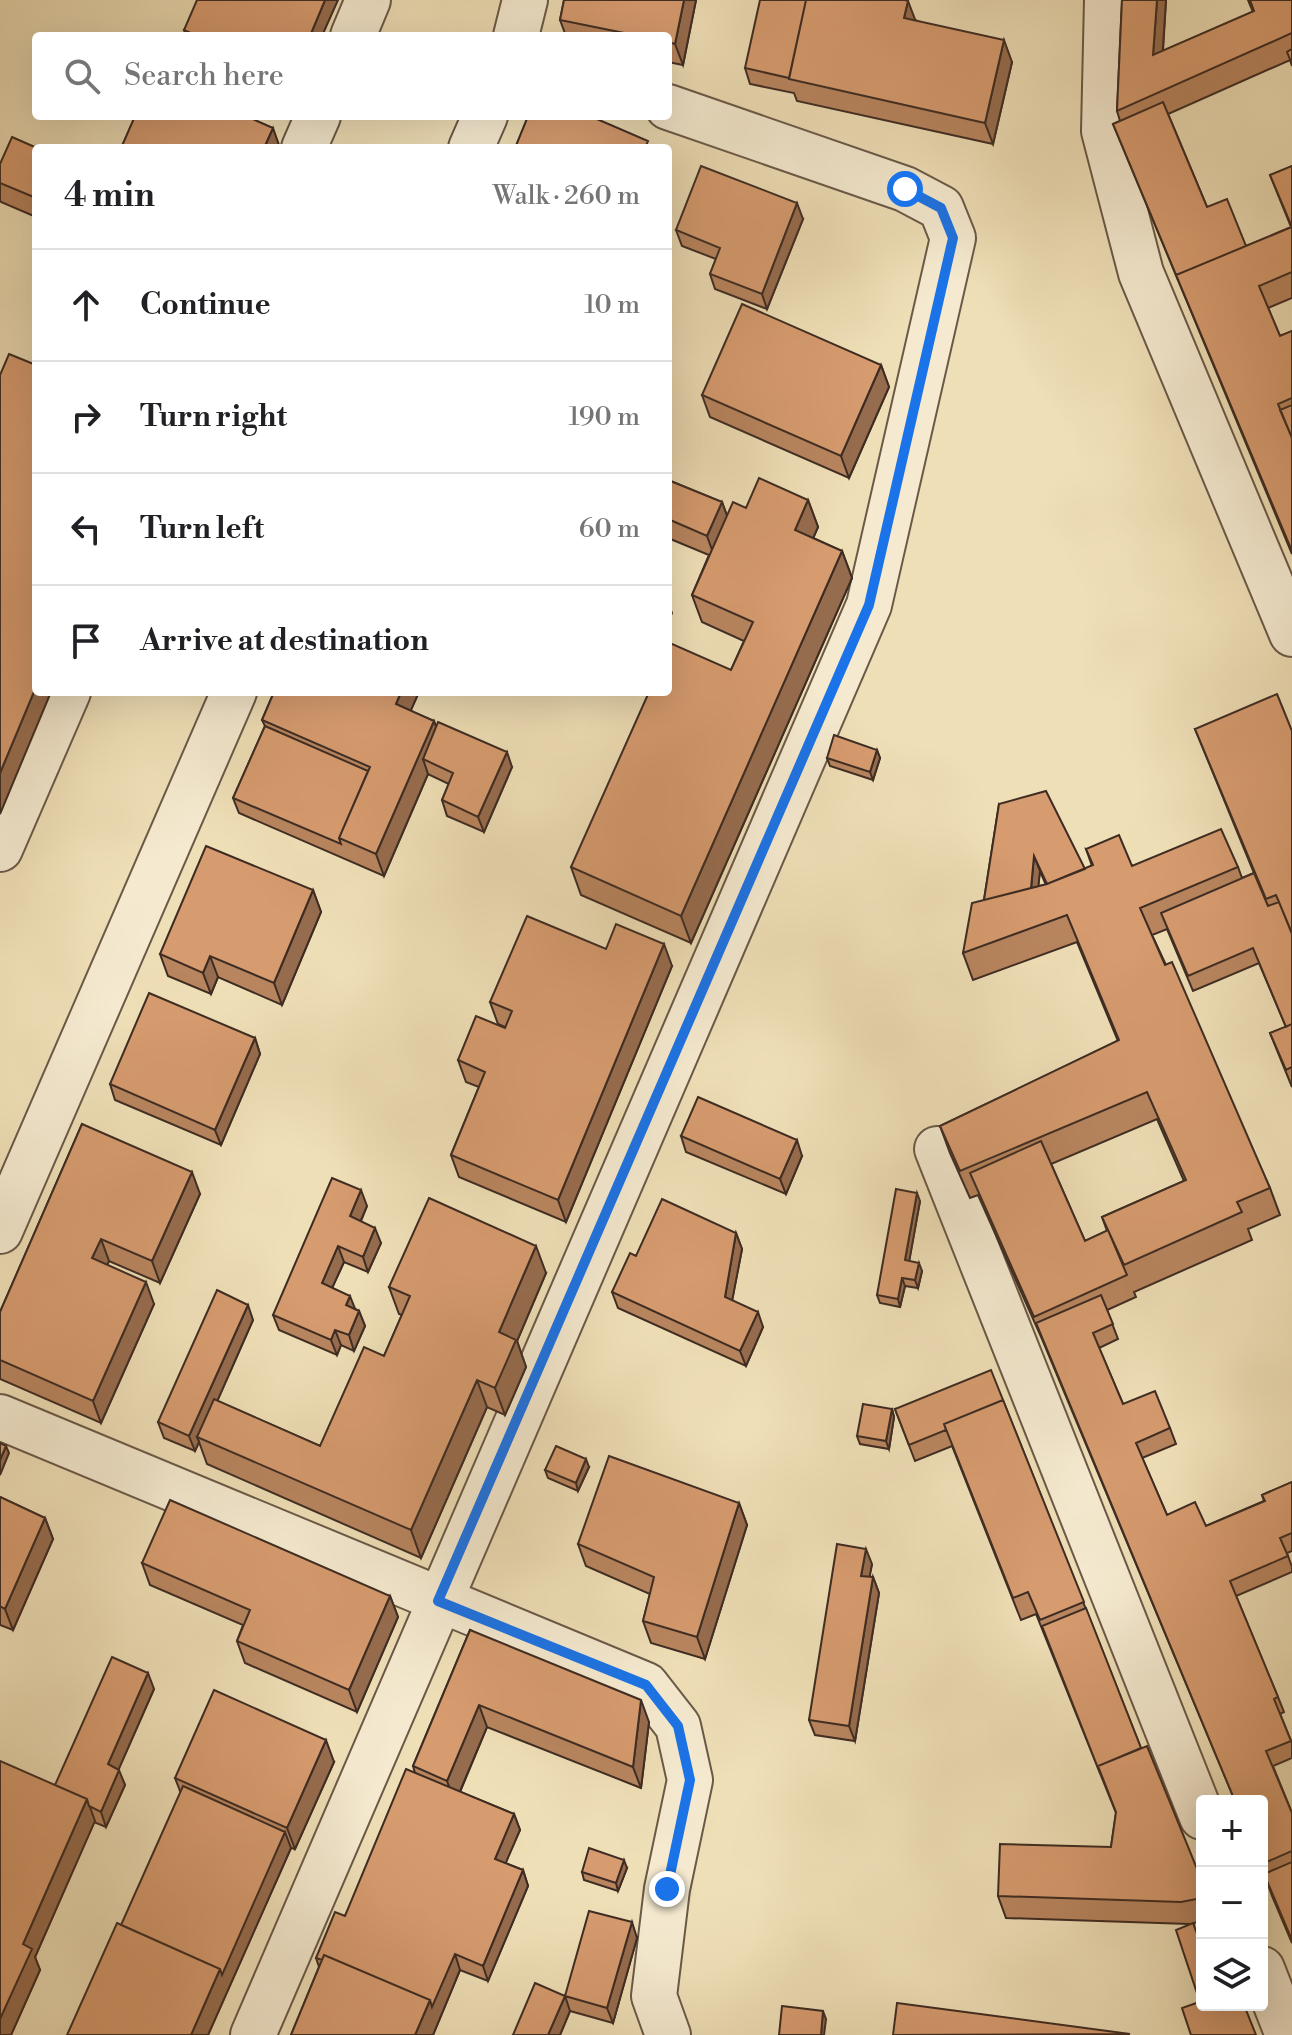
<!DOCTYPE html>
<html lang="en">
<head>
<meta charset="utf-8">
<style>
	body { margin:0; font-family:"Libre Bodoni",serif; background:#f6f6f6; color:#202124 }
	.controls { position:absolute; right:24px; bottom:24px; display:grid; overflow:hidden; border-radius:8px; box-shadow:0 8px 32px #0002 }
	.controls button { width:72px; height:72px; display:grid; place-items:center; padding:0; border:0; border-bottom:2px solid #e0e0e0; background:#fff; color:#202124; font:40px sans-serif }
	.stop { position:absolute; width:24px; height:24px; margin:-18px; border:6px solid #1a73e8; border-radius:50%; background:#fff }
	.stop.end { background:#1a73e8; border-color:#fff; box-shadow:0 2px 8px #0008 }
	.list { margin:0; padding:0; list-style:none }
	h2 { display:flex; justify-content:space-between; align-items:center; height:104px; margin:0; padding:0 32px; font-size:34px }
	h2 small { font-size:26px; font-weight:400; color:#757577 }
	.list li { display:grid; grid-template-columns:52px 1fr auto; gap:24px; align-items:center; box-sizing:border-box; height:112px; padding:0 32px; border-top:2px solid #e0e0e0 }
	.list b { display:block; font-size:30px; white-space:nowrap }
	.list em { font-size:26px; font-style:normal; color:#757577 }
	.icon { flex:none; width:44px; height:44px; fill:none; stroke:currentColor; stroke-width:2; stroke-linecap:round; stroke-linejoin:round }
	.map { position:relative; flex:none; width:1292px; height:2035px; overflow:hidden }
	.search { position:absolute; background:#fff; box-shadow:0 8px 32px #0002; left:32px; top:32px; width:640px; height:88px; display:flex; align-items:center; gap:20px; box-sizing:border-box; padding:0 28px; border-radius:8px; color:#757577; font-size:30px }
	.panel { position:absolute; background:#fff; box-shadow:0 8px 32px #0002; left:32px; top:144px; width:640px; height:552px; border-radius:8px }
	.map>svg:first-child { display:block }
</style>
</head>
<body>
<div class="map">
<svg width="1292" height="2035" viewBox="0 0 1292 2035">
	<rect width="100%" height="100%" fill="#efdfb7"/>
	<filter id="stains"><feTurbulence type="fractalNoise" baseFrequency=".0025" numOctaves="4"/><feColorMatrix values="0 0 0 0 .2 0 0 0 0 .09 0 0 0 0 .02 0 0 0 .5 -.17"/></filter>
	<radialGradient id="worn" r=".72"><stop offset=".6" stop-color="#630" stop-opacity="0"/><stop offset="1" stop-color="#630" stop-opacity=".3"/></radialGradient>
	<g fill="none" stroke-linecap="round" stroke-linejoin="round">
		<defs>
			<path id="minor" d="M1107 0 1104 131 1141 273 1292 634
				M353 36 368 0
				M516 36 525 0
				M304 148 318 116
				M471 148 485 116
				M0 849 68 692
				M937 1149 1202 1817
				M0 1231 234 692
				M0 1417 646 1685 678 1726 690 1780 667 1889 654 1996 668 2035
				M1262 1969 1288 2035
				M253 2035 869 605 953 238 941 208 905 189 668 107"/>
		</defs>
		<use href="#minor" stroke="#6a5948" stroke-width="48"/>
		<use href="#minor" stroke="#f5ead0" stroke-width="44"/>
	</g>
	<path fill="#b8855f" stroke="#3e2c23" stroke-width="2" fill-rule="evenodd" d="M564 0H696L683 65 668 62V36H566L560 20Z
		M1122 0H1166L1163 51 1253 12 1248 0H1292V66L1290 60 1168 114 1207 207 1246 246 1291 227 1270 175 1292 166V298L1268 308 1280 336 1292 331V554L1113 124 1120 121 1117 111Z
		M915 20 1012 62 993 144 797 101 794 93 750 84 745 68Z
		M184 30 322 36H186Z
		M36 148V217L1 202 0 200V164Z
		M803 219 767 309 715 289 710 274 716 259 682 246 676 230Z
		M881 365 889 387 849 478 710 417 702 395Z
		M668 480 722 502 727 516 746 508 808 500 818 527 813 538 842 551 852 578 691 943 581 895 571 867 731 670 744 641 702 622 692 595 709 555 668 538Z
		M274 692H419L410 711 434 721 436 727 512 767 484 832 447 816 442 800 449 784 428 774 384 876 239 813 233 798 265 726 262 720Z
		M1195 729 1292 731V1087L1270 1033 1286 1027 1259 963 1193 991 1167 929 1152 935 1270 1188 1280 1215 1248 1229 1252 1240 1134 1292 1136 1297 1107 1310 1118 1339 1099 1348 1123 1404 1170 1428 1176 1444 1142 1458 1167 1515 1206 1526 1264 1501 1262 1495 1292 1482V1551L1287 1553 1292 1567V1572L1236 1596 1278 1697 1284 1712 1280 1714 1292 1743V1758L1273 1766 1292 1813V1943L1272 1896 1262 1867V1801H1235L1042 1339 978 1195 970 1198 950 1153 940 1126 1118 1041 1077 942 973 980 963 953 984 900 999 804 1085 869 1092 866 1086 849 1132 866 1238 867 1242 878 1254 873ZM1040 871 1046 885 1038 886ZM1157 1119 1184 1181 1102 1217 1107 1231 1085 1241 1051 1164Z
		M877 750 880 758 873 780 830 766 827 758Z
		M313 890 321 912 282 1005 218 977 211 994 168 976 160 954Z
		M606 949 672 966 566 1222 459 1177 451 1155 479 1087 466 1082 458 1060 505 1028V1027L498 1024 490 1002Z
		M255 1038 260 1054 221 1145 115 1100 110 1084Z
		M82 1124 200 1194 160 1283 109 1261 107 1265 154 1304 101 1423 0 1379V1312Z
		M681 1136 802 1156 786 1194 686 1152Z
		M920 1201 909 1261 922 1271 918 1288 905 1286 900 1307 880 1303 877 1295Z
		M367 1206 361 1221 381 1243 368 1272 344 1262 332 1288 355 1309 359 1311 365 1326 354 1351 341 1345 337 1355 279 1330 273 1315Z
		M736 1233 742 1249 732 1300 763 1327 746 1366 618 1308 612 1292 636 1256Z
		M546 1273 517 1341 526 1367 505 1415 487 1407 421 1558 207 1464 199 1442 195 1451 164 1438 158 1422 253 1320 217 1401 320 1446 384 1356 402 1315 399 1314 389 1287Z
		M1003 1400 1141 1748 1202 1881V1921L1194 1923 1200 2002 1189 1924 1006 1918 998 1896 1111 1847 1116 1813 1036 1614 1021 1620 952 1446 915 1461 895 1409Z
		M892 1409 894 1417 889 1449 860 1444 857 1436Z
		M589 1467 578 1491 548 1478 545 1470Z
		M0 1497 45 1518 53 1539 13 1630 0 1625Z
		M739 1503 747 1525 705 1659 651 1643 643 1621 650 1594 586 1566 578 1544Z
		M142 1563 390 1596 398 1617 357 1712 245 1663 237 1641 243 1625 150 1585Z
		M872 1564 869 1577H873L879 1593 855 1741 815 1735 809 1720Z
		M470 1630 649 1722 641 1788 487 1727 460 1792 514 1814 520 1830 505 1863 523 1870 528 1886 488 1981 460 1970 433 2035H291L319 1967 316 1958 345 1916 415 1773 413 1766Z
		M154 1689 118 1770 125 1785 106 1827 94 1822 35 1957 40 1970 11 2035 55 1785Z
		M334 1762 295 1849 291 1848 208 2035 180 1791 175 1778Z
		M627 1868 618 1891 584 1880 582 1872Z
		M637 1938 613 2023 570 2011 560 2035H513L565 1996Z"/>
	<path fill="#966c4e" stroke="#3e2c23" stroke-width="2" d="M325 0H338L322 36H310Z
		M684 0H696L683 65 675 44Z
		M1157 0H1166L1161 77 1153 55Z
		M908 1 916 22 904 18Z
		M1004 40 1012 62 993 144 985 123Z
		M273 128 280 148H264Z
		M797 203 803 219 767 309 762 294Z
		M881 365 889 387 849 478 841 456Z
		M808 500 818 527 805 557 795 530Z
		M722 502 730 524 715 558 707 536Z
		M842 551 852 578 691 943 681 916Z
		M668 603 672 613 668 622Z
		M36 687V692H51L0 814V773Z
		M401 692H419L404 726 396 704Z
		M434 721 442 743 423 759 428 774 384 876 376 854Z
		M877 750 880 758 873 780 870 772Z
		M507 752 512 767 484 832 478 817Z
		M1034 856 1040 871 1035 918 1030 902Z
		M313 890 321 912 282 1005 274 983Z
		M664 944 672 966 566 1222 558 1200Z
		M210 956 218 977 211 994 203 973Z
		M255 1038 260 1054 221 1145 215 1130Z
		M797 1140 802 1156 786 1194 780 1179Z
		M192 1172 200 1194 160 1283 152 1261Z
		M361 1190 367 1206 356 1232 350 1216Z
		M917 1193 920 1201 908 1268 905 1260Z
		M375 1228 381 1243 368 1272 363 1257Z
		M736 1233 742 1249 730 1312 725 1297Z
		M101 1239 109 1261 100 1280 92 1258Z
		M338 1246 344 1262 327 1299 322 1283Z
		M536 1246 546 1273 517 1341 526 1367 505 1415 495 1388 499 1332Z
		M919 1263 922 1271 918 1288 915 1280Z
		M902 1278 905 1286 900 1307 898 1299Z
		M146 1282 154 1304 101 1423 93 1401Z
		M350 1296 356 1311 346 1305Z
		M248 1305 253 1320 201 1438 197 1437 199 1442 195 1451 189 1436Z
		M359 1311 365 1326 354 1351 349 1335Z
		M758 1312 763 1327 746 1366 740 1351Z
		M335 1330 341 1345 337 1355 331 1340Z
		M477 1380 487 1407 421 1558 411 1530Z
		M892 1409 894 1417 889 1449 886 1441Z
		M6 1446 9 1453 0 1475V1460Z
		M586 1459 589 1467 578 1491 576 1483Z
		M739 1503 747 1525 705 1659 697 1637Z
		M45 1518 53 1539 13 1630 5 1609Z
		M866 1549 872 1564 867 1591 861 1576Z
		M873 1577 879 1593 855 1741 849 1726Z
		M390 1596 398 1617 357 1712 349 1690Z
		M148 1673 154 1689 114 1780 108 1764Z
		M641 1700 649 1722 641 1788 633 1767Z
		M479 1705 487 1727 455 1803 447 1781Z
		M326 1740 334 1762 295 1849 287 1828Z
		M119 1770 125 1785 106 1827 101 1812Z
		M87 1799 95 1821 35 1957 40 1970 11 2035H0V2019L23 1944Z
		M514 1814 520 1830 501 1874 495 1859Z
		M285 1832 291 1848 208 2035H191L220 1969Z
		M624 1860 627 1868 618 1891 616 1883Z
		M523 1870 528 1886 488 1981 483 1966Z
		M632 1922 637 1938 613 2023 607 2008Z
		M455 1954 460 1970 433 2035H415L430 2000Z
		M565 1996 570 2011 560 2035H548Z
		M823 2011 826 2019 824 2035H821Z"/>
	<path fill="#d69b6f" stroke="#3e2c23" stroke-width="2" d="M197 0H325L310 36H197L184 30Z
		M564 0H684L675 44 668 42V36H639L560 20Z
		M760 0H806L789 78 745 68Z
		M806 0H905L908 1 904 18 1004 40 985 123 789 79Z
		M1122 0H1157L1153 55 1254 11 1250 0H1292V33L1117 111Z
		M1292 49V64L1287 52Z
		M1163 102 1207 207 1227 199 1246 246 1176 275 1179 282 1113 124Z
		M135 116H246L273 128 264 148H121Z
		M528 116H590L648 141 645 148H515Z
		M12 137 37 148 36 198 0 183V164Z
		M701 166 797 203 762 294 710 274 720 248 676 230Z
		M1292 166V227L1270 175Z
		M1292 227V272L1259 286 1280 336 1292 331V398L1278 404 1292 438V551L1176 275Z
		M742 304 881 365 841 456 702 395Z
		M9 354 36 365V687L0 773V375Z
		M1292 405V438L1280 410Z
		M759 478 808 500 795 530 842 551 681 916 571 867 649 692H668V648L670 643 731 670 753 622 692 595 733 502 746 508Z
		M668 480 722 502 707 536 668 519Z
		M274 692H401L396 704 434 721 376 854 339 838 370 767 262 720Z
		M1277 694 1292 731V933L1276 895 1266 899 1195 729Z
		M438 722 507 752 478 817 442 800 453 773 423 759Z
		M265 726 368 771 339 838 341 844 233 798Z
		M834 735 877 750 870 772 827 758Z
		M1046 791 1085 869 1047 884 1034 856 1031 888 984 900 999 804Z
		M1221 829 1238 867 1140 908 1165 965 1172 962 1270 1188 1237 1202 1242 1212 1124 1265 1102 1217 1186 1180 1147 1092 960 1171 940 1126 1119 1040 1067 915 963 953 972 903 1047 884 1093 865 1086 849 1119 835 1132 866Z
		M206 846 313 890 274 983 210 956 203 973 160 954Z
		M1254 873 1268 906 1279 902 1292 934V1024L1286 1027 1253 948 1188 976 1161 913Z
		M527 916 606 949 616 924 664 944 558 1200 451 1155 485 1072 458 1060 476 1016 505 1028 512 1011 490 1002Z
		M149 993 255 1038 215 1130 110 1084Z
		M1292 1024V1067L1286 1070 1270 1033Z
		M698 1097 797 1140 780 1179 681 1136Z
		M82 1124 192 1172 152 1261 101 1239 92 1258 146 1282 93 1401 0 1360V1312Z
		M1041 1141 1085 1241 1108 1230 1127 1275 1034 1317 970 1173Z
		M332 1178 361 1190 350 1216 375 1228 363 1257 338 1246 322 1283 350 1296 346 1305 359 1311 349 1335 335 1330 331 1340 273 1315Z
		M896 1189 917 1193 905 1260 919 1263 915 1280 902 1278 898 1299 877 1295Z
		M429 1198 536 1246 499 1332 516 1340 495 1388 477 1380 411 1530 197 1437 214 1399 320 1446 364 1347 384 1356 410 1296 389 1287Z
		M662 1199 736 1233 725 1297 758 1312 740 1351 612 1292 630 1253 636 1256Z
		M217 1290 248 1305 189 1436 158 1422Z
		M1101 1295 1113 1324 1093 1333 1123 1404 1155 1391 1170 1428 1136 1443 1167 1515 1195 1502 1206 1526 1265 1501 1262 1495 1292 1482V1533L1280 1538 1288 1556 1230 1581 1278 1697 1274 1699 1291 1741 1266 1751 1292 1813V1851L1262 1864V1801H1235L1036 1323Z
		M991 1370 1003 1400 944 1424 946 1430 909 1445 895 1409Z
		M1003 1400 1084 1602 1040 1620 1028 1592 1013 1598 944 1424Z
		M863 1404 892 1409 886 1441 857 1436Z
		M0 1443 6 1446 0 1460Z
		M556 1446 586 1459 576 1483 545 1470Z
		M609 1456 739 1503 697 1637 643 1621 654 1577 578 1544Z
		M0 1497 45 1518 5 1609 0 1606Z
		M170 1500 390 1596 349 1690 237 1641 250 1610 142 1563Z
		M837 1544 866 1549 861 1576 873 1577 849 1726 809 1720Z
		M1086 1608 1141 1748 1098 1766 1100 1773 1042 1626Z
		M470 1630 641 1700 633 1767 479 1705 447 1781 413 1766Z
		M112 1657 148 1673 108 1764 119 1770 101 1812 89 1806 87 1799 55 1785Z
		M214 1690 326 1740 287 1828 175 1778Z
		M1147 1746 1202 1881V1898L1181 1902 998 1896 1000 1844 1111 1847 1116 1812 1098 1766Z
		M0 1761 87 1799 23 1944 32 1949 0 2019Z
		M406 1769 514 1814 495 1859 523 1870 483 1966 455 1954 432 2007 430 2000 324 1955 322 1960 316 1958 335 1912 345 1916Z
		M183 1786 285 1832 222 1975 220 1969 121 1925Z
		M589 1848 624 1860 616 1883 582 1872Z
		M1292 1862V1940L1264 1874Z
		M589 1911 632 1922 607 2008 565 1996Z
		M117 1923 220 1969 191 2035H67Z
		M1193 1923 1199 1939 1202 1938V2001L1200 2002 1176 1930Z
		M324 1955 430 2000 415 2035H291Z
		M535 1983 565 1996 548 2035H513Z
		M1202 2001V2005H1244L1256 2035H1191L1182 2008Z
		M897 2003 1130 2034 893 2035Z
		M782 2006 823 2011 821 2035H779Z"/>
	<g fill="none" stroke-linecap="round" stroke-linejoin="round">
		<path stroke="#1a73e8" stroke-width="10" d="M667 1889 690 1780 678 1726 646 1685 438 1601 869 605 953 238 941 208 905 189"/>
	</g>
	<rect width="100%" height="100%" filter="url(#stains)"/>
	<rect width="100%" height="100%" fill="url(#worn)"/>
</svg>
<div class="controls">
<button>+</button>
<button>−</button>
<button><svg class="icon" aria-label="layers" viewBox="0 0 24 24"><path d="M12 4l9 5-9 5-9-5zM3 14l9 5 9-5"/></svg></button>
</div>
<div class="stop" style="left:905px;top:189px"></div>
<div class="stop end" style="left:667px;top:1889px"></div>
<div class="search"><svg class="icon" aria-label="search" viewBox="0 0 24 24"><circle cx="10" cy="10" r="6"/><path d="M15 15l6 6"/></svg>Search here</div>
<section class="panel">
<h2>4 min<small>Walk · 260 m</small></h2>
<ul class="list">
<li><svg class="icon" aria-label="ahead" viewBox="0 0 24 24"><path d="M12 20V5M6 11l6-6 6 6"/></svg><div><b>Continue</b></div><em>10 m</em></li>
<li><svg class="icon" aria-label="right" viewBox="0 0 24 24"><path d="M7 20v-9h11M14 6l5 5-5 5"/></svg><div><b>Turn right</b></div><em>190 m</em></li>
<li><svg class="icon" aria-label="left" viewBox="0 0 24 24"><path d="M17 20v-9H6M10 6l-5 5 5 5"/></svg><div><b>Turn left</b></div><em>60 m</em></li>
<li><svg class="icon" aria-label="arrive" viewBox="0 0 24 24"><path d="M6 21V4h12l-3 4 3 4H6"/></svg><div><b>Arrive at destination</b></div></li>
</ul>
</section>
</div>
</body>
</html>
